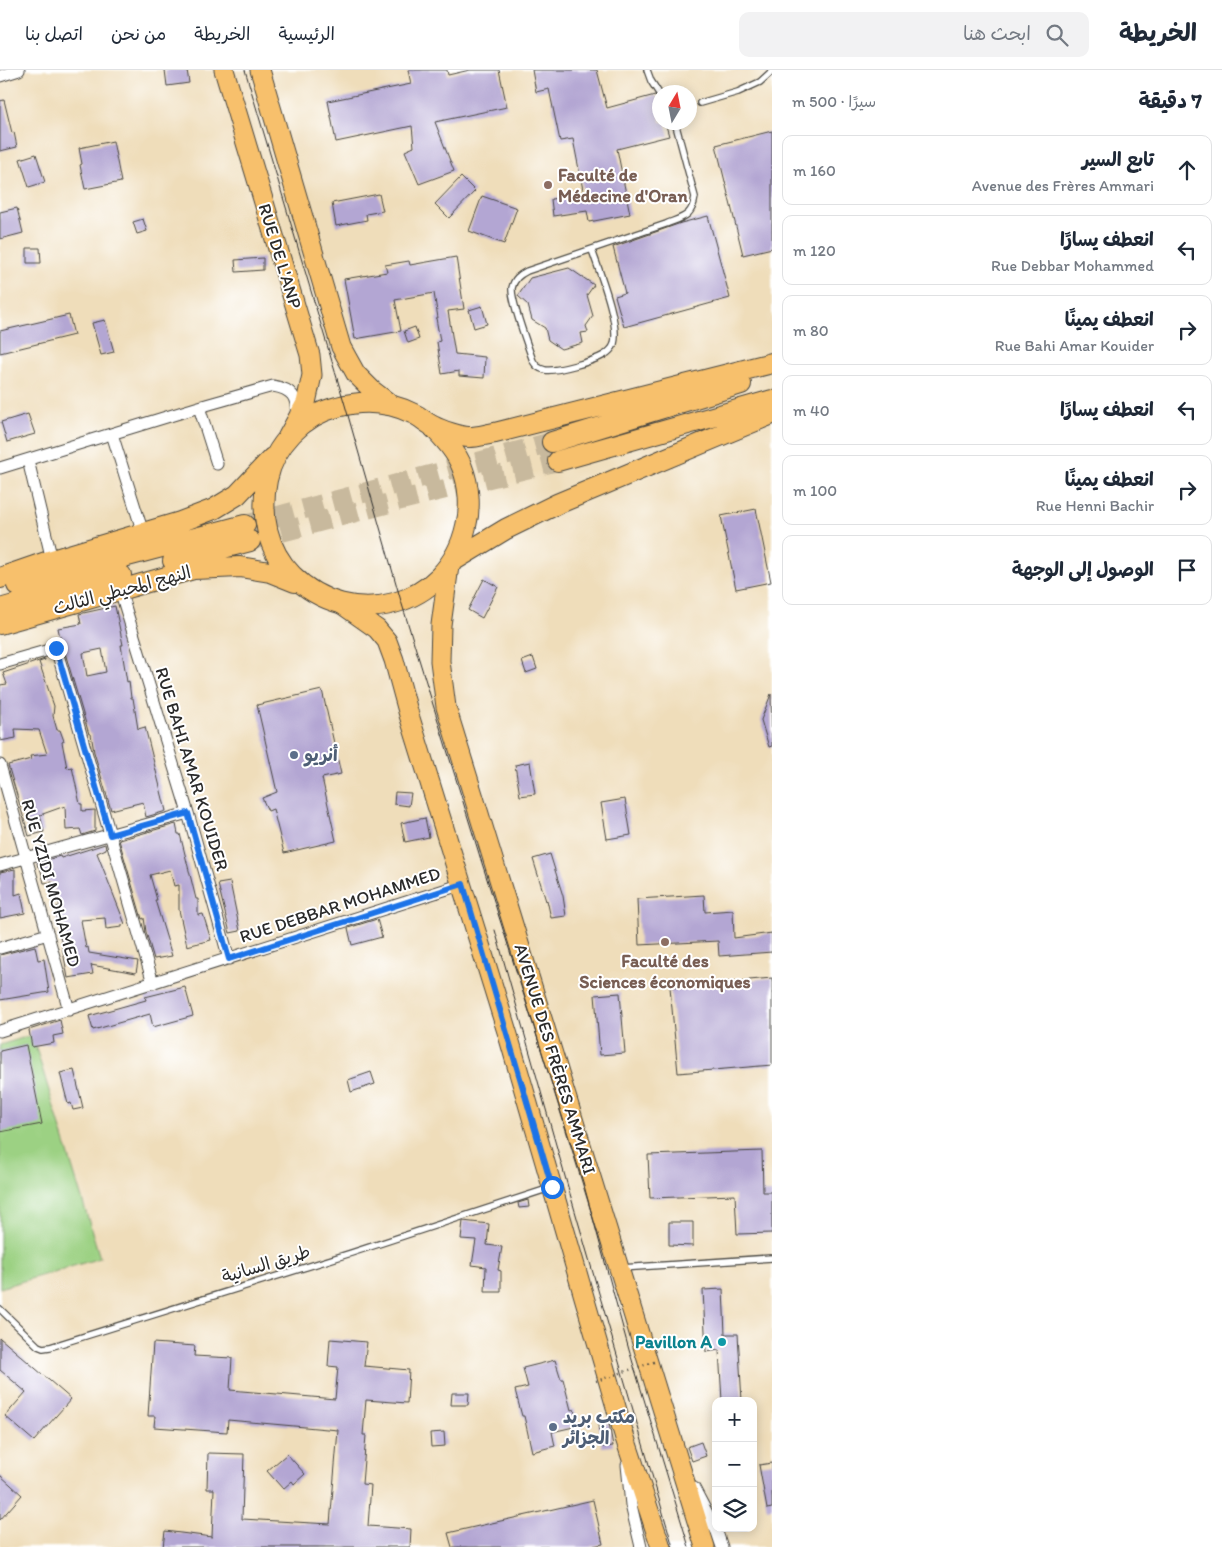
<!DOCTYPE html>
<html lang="ar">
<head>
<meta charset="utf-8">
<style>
	body { margin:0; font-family:Itim,"Playpen Sans Arabic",sans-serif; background:#f2f2f3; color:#1f2937; direction:rtl }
	.controls { position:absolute; right:15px; bottom:15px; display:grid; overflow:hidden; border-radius:10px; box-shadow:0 2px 12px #0003 }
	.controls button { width:45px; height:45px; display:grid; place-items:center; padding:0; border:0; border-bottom:1px solid #e0e1e3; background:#fff; color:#1f2937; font:25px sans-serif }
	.compass { position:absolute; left:652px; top:15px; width:45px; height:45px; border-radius:50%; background:#fff; box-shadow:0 2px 12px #0003; rotate:10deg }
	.stop { position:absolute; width:15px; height:15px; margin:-11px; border:4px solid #1a73e8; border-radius:50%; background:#fff }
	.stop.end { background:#1a73e8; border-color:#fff; box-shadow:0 1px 5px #0008 }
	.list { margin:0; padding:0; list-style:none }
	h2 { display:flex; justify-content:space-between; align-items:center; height:65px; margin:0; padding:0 20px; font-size:21px }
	h2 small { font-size:16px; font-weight:400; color:#747a83 }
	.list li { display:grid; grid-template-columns:32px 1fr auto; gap:15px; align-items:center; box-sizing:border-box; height:70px; margin:0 10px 10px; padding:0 10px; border:1px solid #e0e1e3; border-radius:10px }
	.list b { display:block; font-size:19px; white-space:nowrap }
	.list p { margin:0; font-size:16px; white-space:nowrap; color:#747a83 }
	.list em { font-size:16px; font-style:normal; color:#747a83 }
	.icon { flex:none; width:28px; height:28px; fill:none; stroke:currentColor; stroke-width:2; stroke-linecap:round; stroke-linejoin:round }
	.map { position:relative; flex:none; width:772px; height:1477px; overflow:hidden; direction:ltr }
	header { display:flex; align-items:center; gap:30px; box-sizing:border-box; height:70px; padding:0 25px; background:#fff; border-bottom:1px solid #e0e1e3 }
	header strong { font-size:24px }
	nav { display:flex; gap:28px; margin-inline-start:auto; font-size:18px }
	.search { width:350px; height:45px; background:#f2f2f3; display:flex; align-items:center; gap:12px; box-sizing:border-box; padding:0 18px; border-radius:10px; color:#747a83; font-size:19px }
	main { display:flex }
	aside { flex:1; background:#fff }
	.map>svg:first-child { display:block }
</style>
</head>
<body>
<header>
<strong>الخريطة</strong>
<div class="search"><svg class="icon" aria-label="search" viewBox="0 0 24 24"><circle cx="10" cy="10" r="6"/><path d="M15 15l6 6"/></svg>ابحث هنا</div>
<nav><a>الرئيسية</a><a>الخريطة</a><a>من نحن</a><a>اتصل بنا</a></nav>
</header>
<main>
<aside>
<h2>7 دقيقة<small>سيرًا · 500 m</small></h2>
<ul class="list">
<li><svg class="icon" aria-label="ahead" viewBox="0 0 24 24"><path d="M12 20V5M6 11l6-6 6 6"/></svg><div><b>تابع السير</b><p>Avenue des Frères Ammari</p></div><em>160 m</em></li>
<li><svg class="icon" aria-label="left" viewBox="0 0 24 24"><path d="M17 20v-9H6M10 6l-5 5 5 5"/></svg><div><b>انعطف يسارًا</b><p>Rue Debbar Mohammed</p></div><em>120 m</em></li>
<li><svg class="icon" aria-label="right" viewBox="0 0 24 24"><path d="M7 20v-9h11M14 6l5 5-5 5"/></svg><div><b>انعطف يمينًا</b><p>Rue Bahi Amar Kouider</p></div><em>80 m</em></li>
<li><svg class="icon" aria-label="left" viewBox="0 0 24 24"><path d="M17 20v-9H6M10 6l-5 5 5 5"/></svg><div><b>انعطف يسارًا</b></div><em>40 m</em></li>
<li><svg class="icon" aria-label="right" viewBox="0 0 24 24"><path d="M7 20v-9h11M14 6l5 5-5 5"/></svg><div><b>انعطف يمينًا</b><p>Rue Henni Bachir</p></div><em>100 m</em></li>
<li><svg class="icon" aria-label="arrive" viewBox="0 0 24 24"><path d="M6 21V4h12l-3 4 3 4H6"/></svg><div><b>الوصول إلى الوجهة</b></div></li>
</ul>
</aside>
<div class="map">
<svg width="772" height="1477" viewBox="0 0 772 1477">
	<rect width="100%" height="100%" fill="#fff"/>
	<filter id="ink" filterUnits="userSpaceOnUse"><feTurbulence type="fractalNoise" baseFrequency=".02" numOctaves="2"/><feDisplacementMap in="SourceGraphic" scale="10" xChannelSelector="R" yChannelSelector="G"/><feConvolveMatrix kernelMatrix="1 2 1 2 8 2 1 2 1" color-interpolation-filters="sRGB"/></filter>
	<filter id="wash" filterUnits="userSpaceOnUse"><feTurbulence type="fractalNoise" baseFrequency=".0096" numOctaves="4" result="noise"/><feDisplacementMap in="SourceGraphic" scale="20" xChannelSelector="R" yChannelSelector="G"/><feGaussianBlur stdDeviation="1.12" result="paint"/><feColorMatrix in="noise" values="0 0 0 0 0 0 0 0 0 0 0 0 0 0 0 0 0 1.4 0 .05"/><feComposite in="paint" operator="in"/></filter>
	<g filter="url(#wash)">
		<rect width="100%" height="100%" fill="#efddba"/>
		<path fill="#9cd183" stroke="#647e57" d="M32 965 100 1188 0 1218V975Z"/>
		<g id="blocks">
			<path fill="#b3a6d3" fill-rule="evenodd" d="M165 0H187L189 13 167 16Z
				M408 0H447L448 5 470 0H499L507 37 435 52 454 101 419 114 405 81 414 77 412 56 336 72 328 31 411 14Z
				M532 0H597L607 38 655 25 659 30 660 52H665L669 66 617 79 630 144 589 152 587 141 553 146 551 129 584 125 573 69 560 71 549 19 536 22Z
				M4 30 12 63 14 62 17 77 0 81V31Z
				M772 61V178L743 185 716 75Z
				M113 71 121 112 85 119 80 95 82 94 79 78Z
				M36 84 45 112 29 117 20 89Z
				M461 107 475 121 449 148 435 134Z
				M379 124 383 141 366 144 367 150 336 156 332 133Z
				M482 126 517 138 504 174 469 161Z
				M17 138 23 163 0 169V142Z
				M708 146 730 228 624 257 615 226 625 223 613 177 681 153Z
				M143 149 147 161 137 164 133 152Z
				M27 178H40L41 193H27Z
				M456 187 464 239 448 241 455 284 485 287 484 308 459 306V301L442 304 437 272 440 271 436 248H438L434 223 395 230 401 261 355 269 344 209 387 202 385 195 409 191 410 195Z
				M263 188V200L236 202 235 190Z
				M569 198 594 215 587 225 593 246 586 256 588 262 581 263 583 273 561 279 548 270 545 258 532 250 528 235 518 226 530 208Z
				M482 236 487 254 474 258 469 240Z
				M69 245 74 265 0 283V261Z
				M105 250 114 282 101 285 92 253Z
				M415 257 419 269 408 273 404 261Z
				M28 344 35 364 7 372 1 352Z
				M756 439 771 512 736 519 721 446Z
				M484 509 498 517 482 548 468 540Z
				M115 536 123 575H121L127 612 129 611 131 628H133L138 659 145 657 166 741 146 747 143 732 111 740 94 682 91 664H89L63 576 61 572 58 558 81 554 79 544ZM102 579 106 602 87 606 83 583Z
				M533 587 537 599 526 603 522 591Z
				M45 589V590L39 592 54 636 53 646 57 660H60L64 671 62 672 67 698 72 697 80 734H82V741L95 740V761L82 765 80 759 66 760 65 736 40 745 44 762 29 766 8 695 31 689 30 686 47 684 39 660 15 659 16 668 0 671V615L7 614 3 603Z
				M322 620 341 704 322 708 336 771 284 783 273 739 268 741 262 728 277 722 257 635Z
				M771 624 772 676 769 677 761 650Z
				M530 692 535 724 520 726 515 695Z
				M395 722 411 723 409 736 394 734Z
				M625 729 631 765 607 769 601 733Z
				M425 748 429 767 405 772 401 753Z
				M176 754 178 764H180L196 829H198V845L203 844 211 870 187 876 179 840V815L174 816 170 800 150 805 157 830H155L172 886 154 889 146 862 144 848 142 849 119 770Z
				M105 774 106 779 97 783 125 854 122 855V857L106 859 105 848 81 850 86 878 88 877 89 883 138 891 136 903 91 895 93 904 68 908 55 839 60 836 52 812 44 813 40 797H38L37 793 60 786 61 788Z
				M550 784 563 826 566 846 551 848 547 830 546 831 533 789Z
				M15 799V825L21 823 25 843 0 848V802Z
				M230 812 240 861 230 863 218 814Z
				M704 825 705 842 733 840 734 868 772 863V882L719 886 718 871 639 875 637 829Z
				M377 849 382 867 352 875 348 858Z
				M35 876 38 890 44 889 49 922 0 930V885Z
				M772 908V995L678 1003 670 917Z
				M185 917 193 946 153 957 150 944 93 960 89 946 146 930 145 927Z
				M620 923 625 983 600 985 595 925Z
				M60 950 63 964 53 966 54 973 32 977 29 960Z
				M26 975 42 1054 0 1062V981Z
				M74 1000 83 1038 73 1040 71 1033 68 1034 60 1003Z
				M371 1002 375 1014 351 1022 348 1010Z
				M762 1081 763 1122H772V1163L737 1164 735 1125 650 1128 648 1085Z
				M528 1130 529 1137 519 1138 518 1133Z
				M463 1151 489 1154 487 1175 502 1177 498 1200 501 1201V1222H485L486 1197 472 1195 476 1170 461 1169Z
				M669 1152H693V1176L669 1175Z
				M723 1219 725 1264H738L742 1331H722L719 1280 706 1282 703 1220Z
				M0 1268 71 1329 34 1371 5 1346 26 1322 0 1300Z
				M330 1269 367 1272 364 1296 409 1300 407 1333 366 1330 363 1365H366L362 1414 371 1415 368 1456 411 1459 410 1477H163L165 1461 212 1467 214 1419H207L208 1383 244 1384 242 1449 330 1454 338 1360 228 1350 227 1362 154 1357 155 1346H148L153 1273 195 1276 194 1286 232 1288 230 1320 335 1329 338 1297 328 1296Z
				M555 1290 561 1309H563L571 1340 574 1339 578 1356 552 1362 555 1376 532 1382 524 1346H522L515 1320 528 1317 523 1298Z
				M452 1323H469L468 1335H451Z
				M609 1353 613 1376 602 1377 598 1355Z
				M444 1362 445 1376 431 1377 430 1363Z
				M701 1372 706 1386 692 1391 687 1377Z
				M287 1384 305 1404 294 1414 292 1411 283 1419 267 1401Z
				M772 1393V1438L767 1439 759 1395Z
				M0 1405 22 1425 0 1450Z
				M593 1430 603 1474 589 1477H452L448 1463Z"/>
		</g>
	</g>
	<g filter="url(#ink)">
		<use href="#blocks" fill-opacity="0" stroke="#484640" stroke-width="1"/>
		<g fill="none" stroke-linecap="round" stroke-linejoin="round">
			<path stroke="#c8b99d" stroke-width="20" stroke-dasharray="20 10" stroke-linecap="butt" d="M245 455 552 372
				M252 470 393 432 558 391"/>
			<defs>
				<path id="service" d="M647 0 651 11 660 25
					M700 33 738 22 760 12 772 1
					M592 180C599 201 620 253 614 274 613 278 608 283 604 285 594 291 556 302 545 300 538 298 536 296 533 291 528 276 511 232 512 218 514 209 519 205 527 201L666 154C683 147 692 147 695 127L675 52
					M621 1198 772 1188
					M0 1239 38 1276 43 1278 50 1277 351 1183 550 1118"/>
				<path id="minor" d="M0 6 19 0
					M199 337 217 394
					M112 364 143 463
					M28 390 52 490
					M0 398 199 337 273 316C292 319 298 327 296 347
					M120 520 188 743 229 889
					M0 594 56 578 153 913
					M0 695 69 940
					M0 795 188 743
					M0 878 48 864
					M0 961 463 814
					M627 1395 631 1435 641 1477
					M694 1418 717 1462 722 1477"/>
				<path id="primary" d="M224 0 310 285 312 305 306 333 288 366
					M260 0 341 277 356 304 372 320 393 336
					M449 496 441 555 440 591 446 637 705 1477
					M343 535 377 559 387 571 394 590 409 645 508 965 625 1368 661 1477"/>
				<path id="trunk" d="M433 357C444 369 456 381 462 397 469 415 471 437 466 456 448 538 350 563 292 505 267 480 260 444 267 410 274 376 303 345 337 337 363 330 390 332 414 344 421 347 426 353 433 356 440 360 461 367 469 367 478 367 487 364 495 363L772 293
					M552 372 741 314
					M558 391 772 330
					M173 491 250 471
					M453 491 506 459 557 434 772 344
					M0 508 52 490 180 452 214 439 237 425 272 388
					M17 515 245 455
					M0 539 121 505
					M0 554 194 499 240 497 270 502 295 512"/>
			</defs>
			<use href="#service" stroke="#484640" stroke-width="8"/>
			<use href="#minor" stroke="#484640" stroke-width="13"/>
			<use href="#primary" stroke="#484640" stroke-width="21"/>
			<use href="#trunk" stroke="#484640" stroke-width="22"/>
			<use href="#service" stroke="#fff" stroke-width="5.5"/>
			<use href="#minor" stroke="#fff" stroke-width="11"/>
			<use href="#primary" stroke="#f7c06c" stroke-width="19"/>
			<use href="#trunk" stroke="#f7c06c" stroke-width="20"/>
			<path stroke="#2b2b2b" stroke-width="1" d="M245 0 345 335 401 531 481 790 583 1112 629 1280 689 1477
				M495 860 568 1117 673 1477"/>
			<path stroke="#484640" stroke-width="2.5" stroke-dasharray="1 4" stroke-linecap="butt" d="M596 1311 657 1291"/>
		</g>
	</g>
	<g fill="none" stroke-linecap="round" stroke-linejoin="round" filter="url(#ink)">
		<path stroke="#1a73e8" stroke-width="6" d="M56 578 110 765 188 743 229 889 463 814 552 1117"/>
	</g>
	<g fill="#8d6e63" stroke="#fff" stroke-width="2">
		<circle cx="548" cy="115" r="5"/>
		<circle cx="665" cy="872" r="5"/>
	</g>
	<g fill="#5c6f8a" stroke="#fff" stroke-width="2">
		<circle cx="294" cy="685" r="5"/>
		<circle cx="553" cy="1357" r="5"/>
	</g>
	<circle fill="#0f9aa8" stroke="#fff" stroke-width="2" cx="722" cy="1272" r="5"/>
	<g text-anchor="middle" stroke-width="4" stroke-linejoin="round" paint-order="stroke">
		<g font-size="18" font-weight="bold" fill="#785e54" stroke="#fff" text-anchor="start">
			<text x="558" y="111">Faculté de<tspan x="558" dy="21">Médecine d'Oran</tspan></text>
			<text x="665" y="897" text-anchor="middle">Faculté des<tspan x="665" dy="21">Sciences économiques</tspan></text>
		</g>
		<g font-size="18" fill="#2b2b2b" stroke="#fff">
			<text transform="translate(280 186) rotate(73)" y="6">RUE DE L'ANP</text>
			<text transform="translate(122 520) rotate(-15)" y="6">النهج المحيطي الثالث</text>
			<text transform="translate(192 699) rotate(73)" y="6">RUE BAHI AMAR KOUIDER</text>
			<text transform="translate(51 813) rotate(74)" y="6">RUE YZIDI MOHAMED</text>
			<text transform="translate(340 835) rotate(-18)" y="6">RUE DEBBAR MOHAMMED</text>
			<text transform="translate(555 989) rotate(73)" y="6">AVENUE DES FRÈRES AMMARI</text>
			<text transform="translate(266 1194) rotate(-17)" y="6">طريق السانية</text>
		</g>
		<g font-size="18" font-weight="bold" fill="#4e5e75" stroke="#fff" text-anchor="start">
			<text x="304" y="691">أنريو</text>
			<text x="563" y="1353">مكتب بريد<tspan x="563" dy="21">الجزائر</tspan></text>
		</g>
		<g font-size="18" font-weight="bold" fill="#0d838f" stroke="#fff" text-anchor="end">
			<text x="712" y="1278">Pavillon A</text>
		</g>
	</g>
</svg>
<div class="controls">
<button>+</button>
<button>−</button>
<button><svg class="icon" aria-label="layers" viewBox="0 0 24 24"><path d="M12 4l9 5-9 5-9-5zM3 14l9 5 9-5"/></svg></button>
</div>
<svg class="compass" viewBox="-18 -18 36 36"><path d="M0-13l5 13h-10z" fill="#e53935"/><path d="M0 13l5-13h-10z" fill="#747a83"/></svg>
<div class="stop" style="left:552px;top:1117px"></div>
<div class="stop end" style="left:56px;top:578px"></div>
</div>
</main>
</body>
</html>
